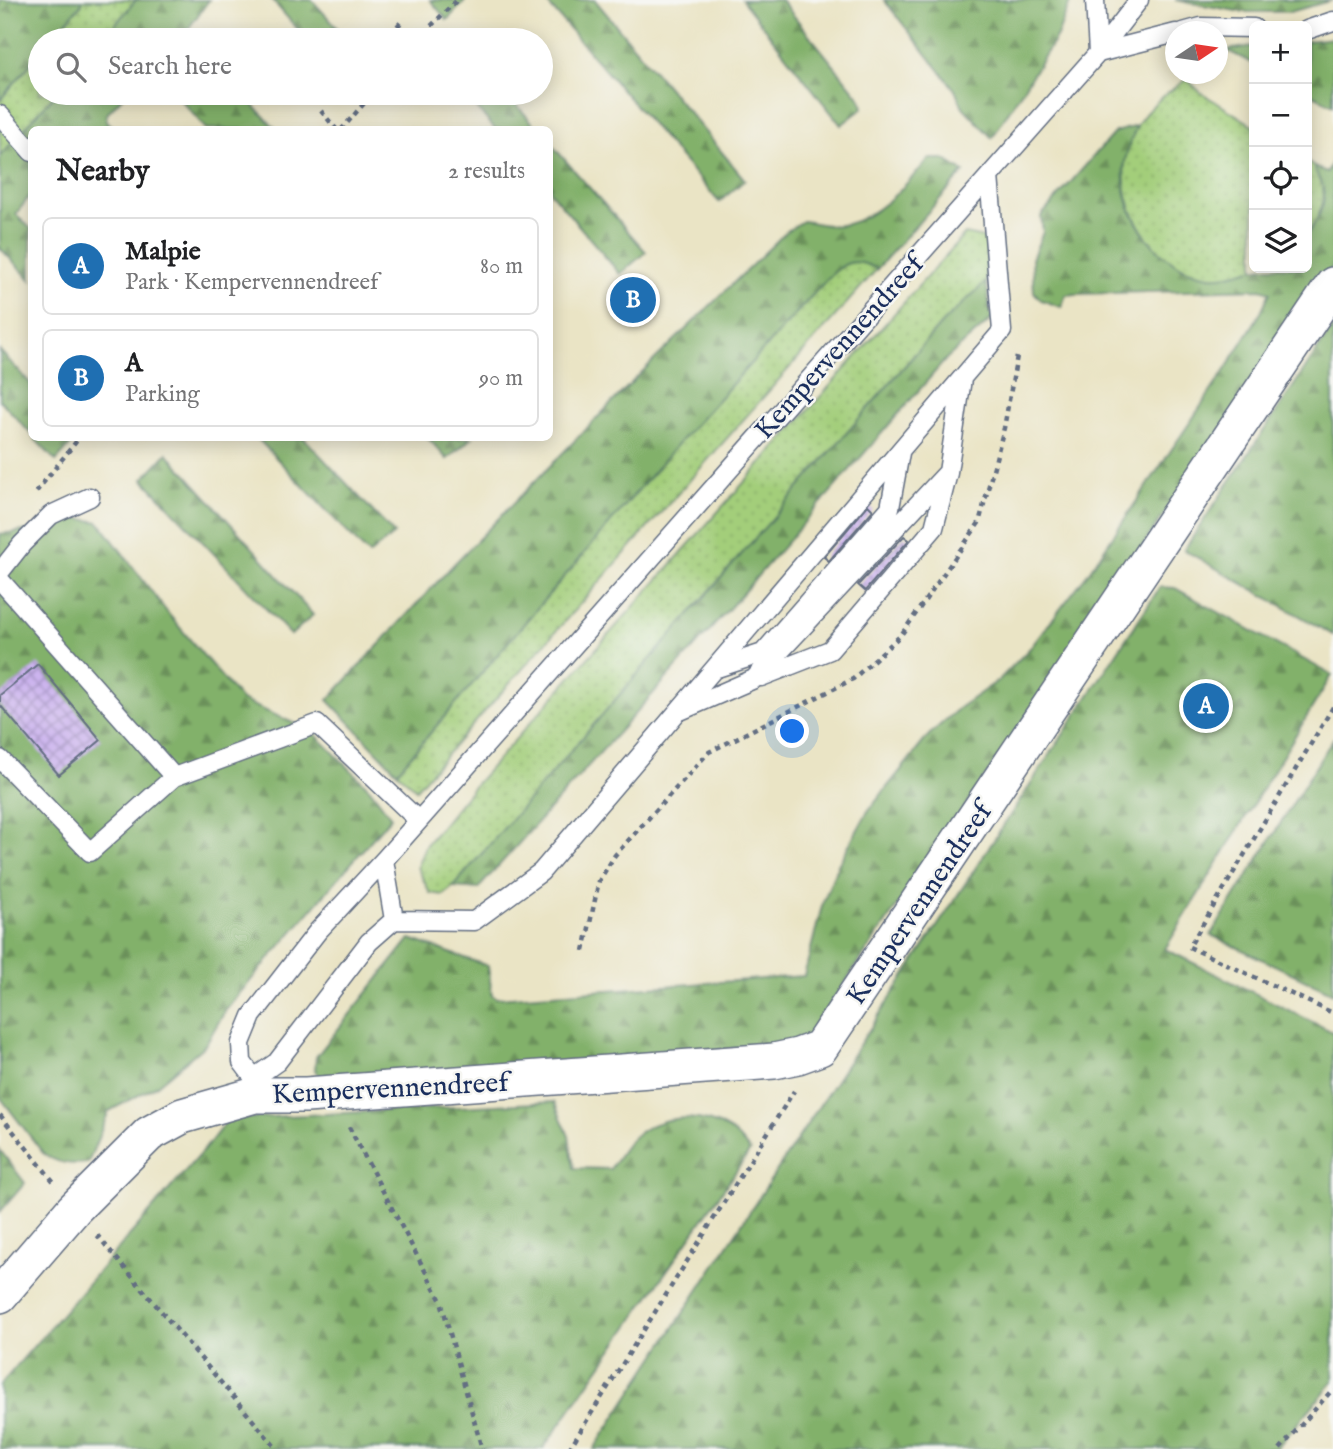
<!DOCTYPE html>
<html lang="en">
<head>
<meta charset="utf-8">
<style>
	body { margin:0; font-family:"IM FELL English",serif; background:#f2f2f2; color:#202124 }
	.controls { position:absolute; right:21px; top:21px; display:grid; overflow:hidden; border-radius:10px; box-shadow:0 4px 18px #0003 }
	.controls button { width:63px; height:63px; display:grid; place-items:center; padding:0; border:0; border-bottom:2px solid #e0e0e0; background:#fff; color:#202124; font:35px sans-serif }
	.compass { position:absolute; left:1165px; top:21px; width:63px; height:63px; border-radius:50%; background:#fff; box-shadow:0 4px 18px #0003; rotate:77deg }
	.you { position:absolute; left:793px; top:732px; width:24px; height:24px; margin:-18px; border:5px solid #fff; border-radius:50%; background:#1a73e8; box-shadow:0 0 0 10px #1a73e833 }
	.badge { display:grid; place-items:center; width:46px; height:46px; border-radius:50%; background:#1f6fb2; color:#fff; font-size:23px; font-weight:700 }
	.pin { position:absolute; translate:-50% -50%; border:4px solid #fff; box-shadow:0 2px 7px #0006 }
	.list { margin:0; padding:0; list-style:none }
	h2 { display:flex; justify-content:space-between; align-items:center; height:91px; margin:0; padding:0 28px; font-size:30px }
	h2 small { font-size:23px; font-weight:400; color:#757577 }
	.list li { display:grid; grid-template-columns:46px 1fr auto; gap:21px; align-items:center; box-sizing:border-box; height:98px; margin:0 14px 14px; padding:0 14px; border:2px solid #e0e0e0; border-radius:10px }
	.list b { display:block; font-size:26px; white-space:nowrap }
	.list p { margin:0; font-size:23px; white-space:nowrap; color:#757577 }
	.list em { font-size:23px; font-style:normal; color:#757577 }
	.icon { flex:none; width:38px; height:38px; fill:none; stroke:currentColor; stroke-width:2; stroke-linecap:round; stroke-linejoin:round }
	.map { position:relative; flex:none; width:1333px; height:1449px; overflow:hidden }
	.search { position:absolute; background:#fff; box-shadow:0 4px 18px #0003; left:28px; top:28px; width:525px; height:77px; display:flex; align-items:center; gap:18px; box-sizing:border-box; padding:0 24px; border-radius:38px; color:#757577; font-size:26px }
	.panel { position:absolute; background:#fff; box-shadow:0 4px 18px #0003; left:28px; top:126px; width:525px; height:315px; border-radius:10px }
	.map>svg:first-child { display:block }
</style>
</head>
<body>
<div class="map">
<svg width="1333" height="1449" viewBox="0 0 1333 1449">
	<defs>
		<pattern id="grass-dots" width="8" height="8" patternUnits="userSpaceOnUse" patternTransform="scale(1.75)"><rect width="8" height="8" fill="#a3ce7a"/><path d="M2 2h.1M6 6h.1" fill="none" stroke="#8cb16c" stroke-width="1.8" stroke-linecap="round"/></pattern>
		<pattern id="forest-firs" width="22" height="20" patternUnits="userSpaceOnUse" patternTransform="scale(1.75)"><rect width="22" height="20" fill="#82b16a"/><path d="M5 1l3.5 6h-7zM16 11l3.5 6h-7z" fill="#6a905a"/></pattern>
		<pattern id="building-cross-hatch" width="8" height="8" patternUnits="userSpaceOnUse" patternTransform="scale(1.75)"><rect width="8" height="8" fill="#ccb4ee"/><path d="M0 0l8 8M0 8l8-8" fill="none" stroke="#a593c4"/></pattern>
	</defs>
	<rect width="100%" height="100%" fill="#f6f6f2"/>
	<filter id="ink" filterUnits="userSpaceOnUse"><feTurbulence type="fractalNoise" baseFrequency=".0143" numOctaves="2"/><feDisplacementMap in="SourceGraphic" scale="14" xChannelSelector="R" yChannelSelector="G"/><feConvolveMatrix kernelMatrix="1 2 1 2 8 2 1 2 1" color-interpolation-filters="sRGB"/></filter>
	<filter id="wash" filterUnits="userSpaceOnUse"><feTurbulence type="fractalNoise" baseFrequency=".00686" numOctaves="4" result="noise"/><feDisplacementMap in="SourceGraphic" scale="28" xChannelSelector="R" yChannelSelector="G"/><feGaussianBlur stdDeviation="1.57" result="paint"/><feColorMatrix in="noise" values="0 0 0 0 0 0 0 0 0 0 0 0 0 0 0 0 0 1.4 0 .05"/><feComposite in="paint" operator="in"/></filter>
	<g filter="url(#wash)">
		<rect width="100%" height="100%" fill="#eae4c5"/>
		<path fill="url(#grass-dots)" stroke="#5f7e6c" stroke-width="2" d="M82 0H136L102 40H51L82 4Z
			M40 53V93H56L0 156V100Z
			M1187 79 1200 92 1254 126V268H1258C1244 272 1226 278 1211 276 1144 268 1103 185 1136 127 1148 106 1168 92 1187 79Z
			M1307 162 1314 167 1323 186 1324 200 1314 226 1307 234Z
			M965 234 987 239 986 282 942 323 453 887 443 895 430 893 417 867 425 846 475 785Z
			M853 262H864L877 269 416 789 397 772 676 446 827 279 841 265Z"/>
		<path fill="url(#forest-firs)" stroke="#4e7064" stroke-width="2" d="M0 0H82V3L51 40H40V53L0 100Z
			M136 0H209L186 32 193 40H102Z
			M272 0H312L348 40H307Z
			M430 0H466L447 20Z
			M552 0H595L745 180 719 202 547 3Z
			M742 0H781L861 99 863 108 841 125Z
			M884 0H1071L1057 36 992 138 963 107 955 90Z
			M1175 0H1333L1290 12H1242Z
			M1333 38V105L1307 92V41Z
			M1254 46V64L1226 50Z
			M56 93H126L107 114 106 121 114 129 32 130 31 195 16 214 31 229V280L0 248V156Z
			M175 93H242L276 129H206Z
			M471 93H506L538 129H495L467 97Z
			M1137 126C1131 139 1126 152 1124 167 1120 217 1160 269 1210 276 1227 278 1242 270 1258 268 1273 265 1291 268 1307 268V234C1316 223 1327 203 1323 188 1322 181 1316 175 1314 167L1327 172 1333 161V266L804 1043 333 1081 319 1076 315 1070 316 1057 410 939 488 966 492 995 496 998 804 976 823 902 838 865 868 811 929 735 959 708 999 680 1031 647 1088 573 1220 378 1260 314 1270 292 1261 289 1076 294 1066 295 1061 307 1041 300 1034 292 1032 259 1043 232 1041 216 1115 132Z
			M550 143 646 252 620 274 550 192Z
			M929 159H944L964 172 877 269C854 257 845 261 827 279L676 446 397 772 328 700 454 564 645 369 787 231 803 221C816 223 833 228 847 224 880 216 907 183 929 159Z
			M986 282 992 319 947 358 735 602 478 889 453 887 942 323Z
			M1333 327V635L1184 550Z
			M0 351 31 384V434L0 400Z
			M34 438H77L56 461Z
			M257 438H304L394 534 369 555Z
			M428 438H472L447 459Z
			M167 453 313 615 291 635 143 479Z
			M77 518 99 522 170 616 241 700 302 727 307 726 370 789 391 817 227 1008 205 1045 156 1086 109 1111 88 1163C71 1165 57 1164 43 1153L0 1097V534L40 529Z
			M1160 587 1175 588 1332 675 1165 949 1333 1032V1382L1276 1449H594Z
			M1333 739V993L1211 935Z
			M554 1102 569 1136 574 1168 610 1169C618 1158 626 1142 637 1134 664 1114 702 1113 731 1131 739 1136 744 1145 750 1151L543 1449H0V1385L207 1146 228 1119Z
			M0 1150 25 1183 0 1212Z"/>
		<g id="blocks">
			<path fill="url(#building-cross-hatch)" d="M868 505 873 510 829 561 824 557Z
				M904 536 909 540 865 591 858 585Z
				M38 664 101 740 59 775 0 705V695Z"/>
		</g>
	</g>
	<g filter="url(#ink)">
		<use href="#blocks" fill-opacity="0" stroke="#636e82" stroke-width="2"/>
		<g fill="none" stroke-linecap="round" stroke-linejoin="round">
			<defs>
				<path id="lane" d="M1095 0 1098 53
					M1307 30 1333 21
					M1183 32 1201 27 1254 28
					M1098 53 1139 0
					M0 115 32 152
					M0 572 22 544 51 515 90 497
					M0 580 174 777
					M714 669 763 653 890 508 900 453
					M761 677 830 650 934 528 948 473
					M680 711 754 679 948 472 962 379
					M0 759 90 852 174 777 317 724 418 820
					M384 860 394 920
					M254 1078 277 1062 369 942 394 920 474 921 541 872 1002 331 989 176
					M255 1095 254 1078 242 1062 241 1043 252 1016 318 931 384 860 1098 53 1176 33"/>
				<path id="street" d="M0 1295 74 1209 149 1134 182 1116 255 1095H306L774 1061 798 1056 820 1048 1333 285"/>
			</defs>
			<use href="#lane" stroke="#636e82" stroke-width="21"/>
			<use href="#street" stroke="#636e82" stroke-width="38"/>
			<path stroke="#636e82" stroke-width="4.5" stroke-dasharray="5 5" stroke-linecap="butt" d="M397 23 417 40
				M417 40 457 0
				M321 111 337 130
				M341 130 373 93
				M36 492 79 438
				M1333 707 1189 947 1333 1013
				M584 951 599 881 615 855 709 752 853 679 901 635 979 523 1004 428 1017 356
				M0 1115 54 1182
				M349 1127 441 1301 482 1449
				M97 1235 277 1449
				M569 1449 794 1091
				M1280 1449 1333 1389"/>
			<use href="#lane" stroke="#fff" stroke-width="18"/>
			<use href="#street" stroke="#fff" stroke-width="35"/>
		</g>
	</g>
	<g text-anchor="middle" stroke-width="5" stroke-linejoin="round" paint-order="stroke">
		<g font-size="28" fill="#1b2f5e" stroke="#f6f6f2">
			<text transform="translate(838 346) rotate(-48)" y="10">Kempervennendreef</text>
			<text transform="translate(918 903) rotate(-56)" y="10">Kempervennendreef</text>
			<text transform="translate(390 1087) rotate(-3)" y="10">Kempervennendreef</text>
		</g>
	</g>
</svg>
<div class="controls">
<button>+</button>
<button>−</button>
<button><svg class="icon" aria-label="locate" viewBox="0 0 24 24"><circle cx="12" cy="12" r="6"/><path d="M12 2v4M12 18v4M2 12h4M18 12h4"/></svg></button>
<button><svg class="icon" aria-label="layers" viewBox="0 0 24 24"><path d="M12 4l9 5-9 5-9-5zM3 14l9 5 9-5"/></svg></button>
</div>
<svg class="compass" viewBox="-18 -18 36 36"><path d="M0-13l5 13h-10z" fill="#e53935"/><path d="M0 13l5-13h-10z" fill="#757577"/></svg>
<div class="you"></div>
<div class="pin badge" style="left:1206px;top:706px">A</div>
<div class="pin badge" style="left:633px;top:300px">B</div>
<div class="search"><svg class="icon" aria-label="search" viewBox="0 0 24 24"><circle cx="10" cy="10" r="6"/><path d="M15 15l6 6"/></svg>Search here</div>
<section class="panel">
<h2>Nearby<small>2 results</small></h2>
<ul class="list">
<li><span class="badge">A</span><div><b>Malpie</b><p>Park · Kempervennendreef</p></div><em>80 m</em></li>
<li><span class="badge">B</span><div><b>A</b><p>Parking</p></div><em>90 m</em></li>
</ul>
</section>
</div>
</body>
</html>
